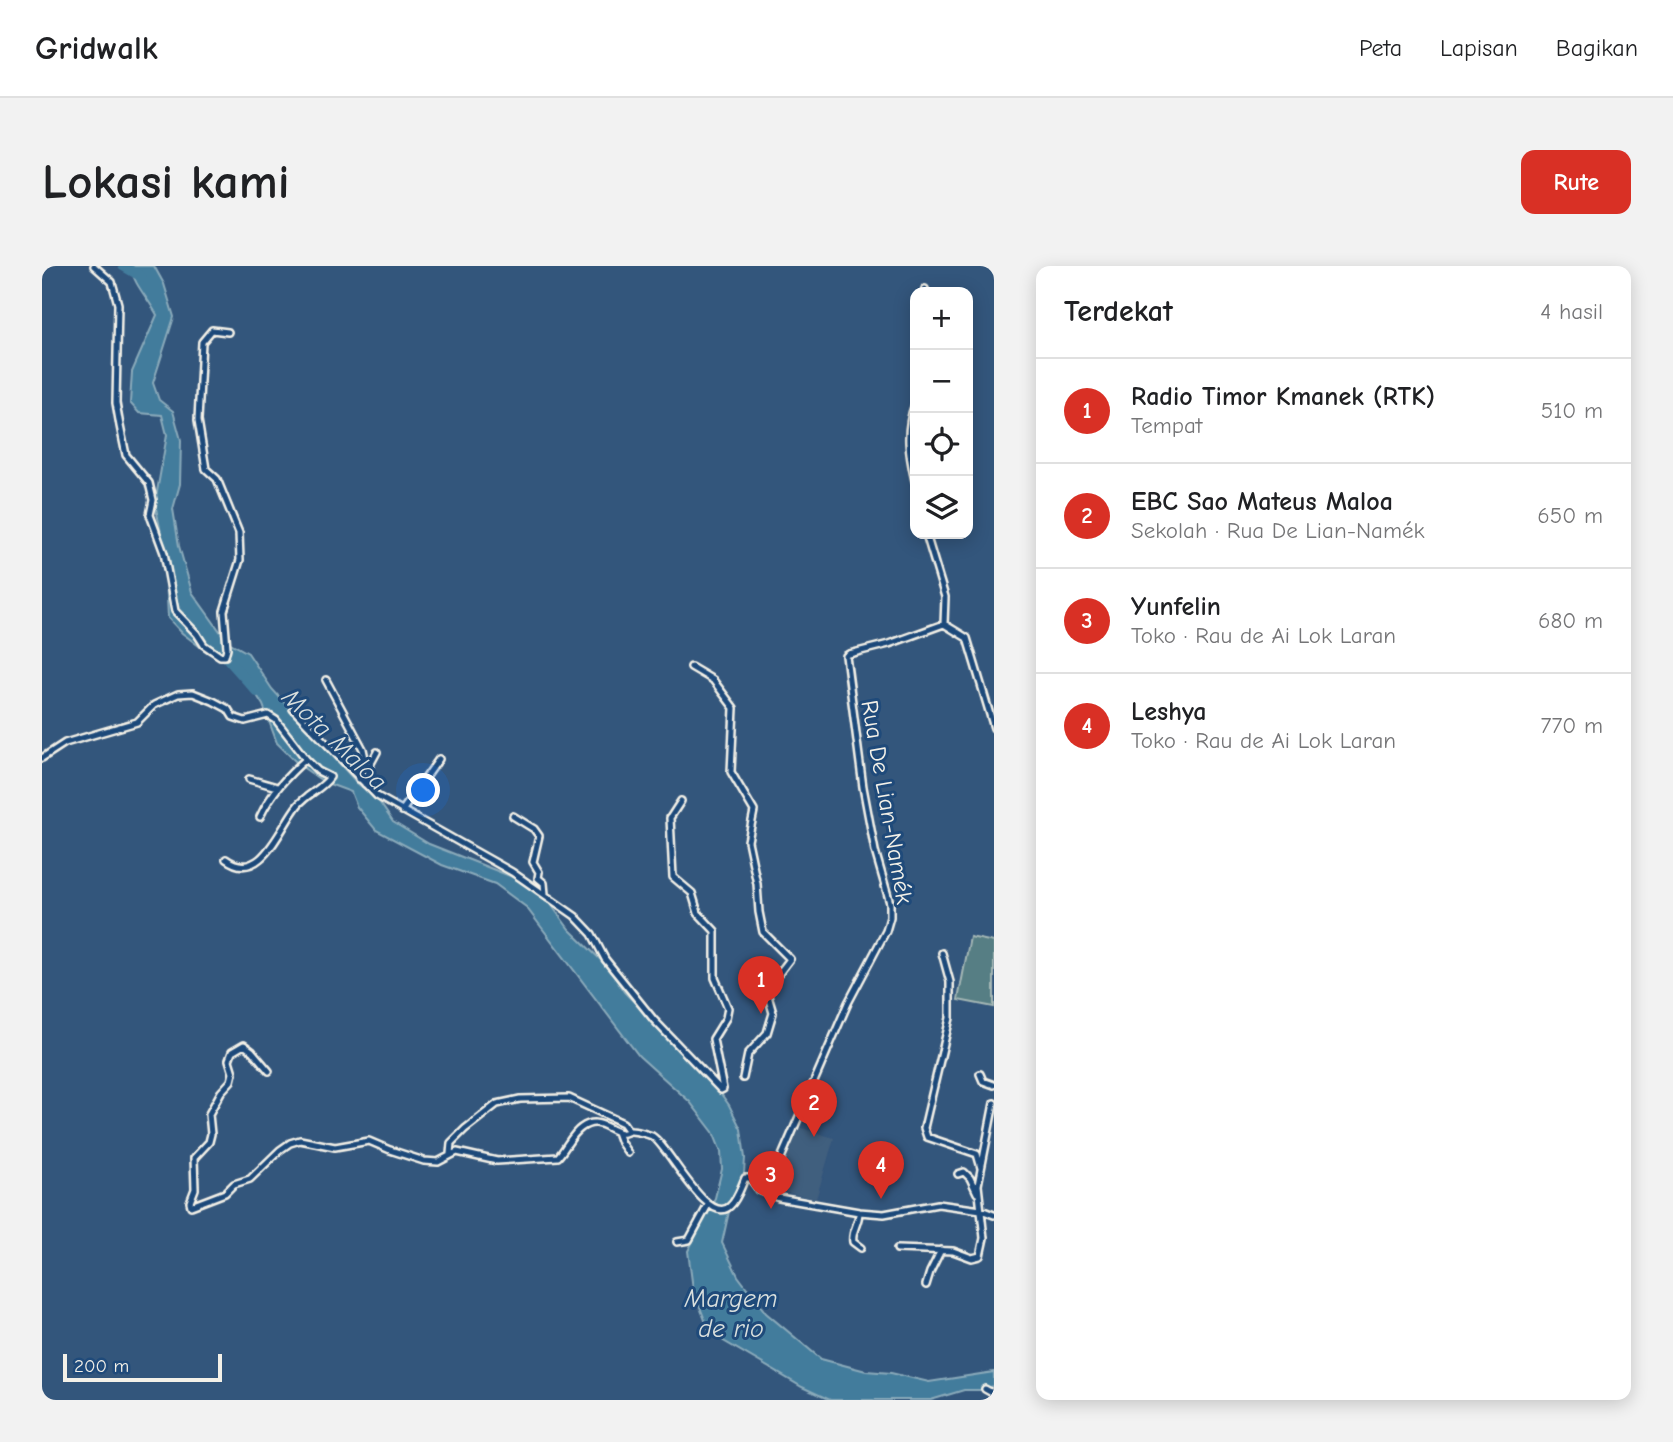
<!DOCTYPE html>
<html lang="id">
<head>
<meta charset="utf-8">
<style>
	body { margin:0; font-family:"Comic Neue",sans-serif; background:#f2f2f2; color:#202124 }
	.controls { position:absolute; right:21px; top:21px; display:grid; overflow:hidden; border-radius:14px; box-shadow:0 4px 18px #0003 }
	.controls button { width:63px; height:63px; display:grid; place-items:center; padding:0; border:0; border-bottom:2px solid #e0e0e0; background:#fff; color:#202124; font:35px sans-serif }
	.scale { position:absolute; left:21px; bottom:18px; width:159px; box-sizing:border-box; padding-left:7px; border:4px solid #f4f1e8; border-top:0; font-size:19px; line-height:24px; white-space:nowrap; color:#f4f1e8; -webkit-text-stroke:5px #1f4a7a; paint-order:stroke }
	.you { position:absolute; left:382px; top:525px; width:24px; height:24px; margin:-18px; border:5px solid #fff; border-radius:50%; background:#1a73e8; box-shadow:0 0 0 10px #1a73e833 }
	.badge { display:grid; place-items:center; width:46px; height:46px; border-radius:50%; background:#d93025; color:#fff; font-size:23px; font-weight:700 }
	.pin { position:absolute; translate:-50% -58px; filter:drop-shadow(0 2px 4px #0008) }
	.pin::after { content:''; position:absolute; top:37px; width:24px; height:21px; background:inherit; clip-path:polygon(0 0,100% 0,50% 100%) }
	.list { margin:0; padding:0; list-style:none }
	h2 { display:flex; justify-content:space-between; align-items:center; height:91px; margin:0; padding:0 28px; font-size:30px }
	h2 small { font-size:23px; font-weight:400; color:#757577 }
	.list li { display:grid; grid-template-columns:46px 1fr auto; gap:21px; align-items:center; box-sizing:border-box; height:105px; padding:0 28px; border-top:2px solid #e0e0e0 }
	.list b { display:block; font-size:26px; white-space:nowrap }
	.list p { margin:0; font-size:23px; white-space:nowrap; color:#757577 }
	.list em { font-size:23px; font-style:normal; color:#757577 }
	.icon { flex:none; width:38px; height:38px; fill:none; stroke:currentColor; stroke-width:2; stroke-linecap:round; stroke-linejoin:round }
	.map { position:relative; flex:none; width:952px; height:1134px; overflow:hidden; border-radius:14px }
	header { display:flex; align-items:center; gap:42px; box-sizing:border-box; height:98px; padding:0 35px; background:#fff; border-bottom:2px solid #e0e0e0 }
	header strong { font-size:33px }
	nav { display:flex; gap:38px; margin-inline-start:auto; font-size:24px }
	.intro { display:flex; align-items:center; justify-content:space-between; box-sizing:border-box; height:168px; padding:0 42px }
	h1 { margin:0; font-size:49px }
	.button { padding:18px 32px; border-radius:14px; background:#d93025; color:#fff; font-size:24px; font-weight:700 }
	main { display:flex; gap:42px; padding:0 42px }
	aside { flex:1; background:#fff; border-radius:14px; box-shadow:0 4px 18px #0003 }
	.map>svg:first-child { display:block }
</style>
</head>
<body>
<header>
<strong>Gridwalk</strong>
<nav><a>Peta</a><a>Lapisan</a><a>Bagikan</a></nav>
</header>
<div class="intro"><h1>Lokasi kami</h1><a class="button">Rute</a></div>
<main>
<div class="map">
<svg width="952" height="1134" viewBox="0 0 952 1134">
	<rect width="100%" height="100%" fill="#33567c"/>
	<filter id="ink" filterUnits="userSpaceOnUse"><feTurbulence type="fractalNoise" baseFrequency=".0143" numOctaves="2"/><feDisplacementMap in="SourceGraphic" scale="14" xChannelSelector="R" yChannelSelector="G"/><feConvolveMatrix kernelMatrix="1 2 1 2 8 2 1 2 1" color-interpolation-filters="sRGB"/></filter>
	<g filter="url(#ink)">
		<path fill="#415e7e" d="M756 861 792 872 774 933 728 923Z"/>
		<path fill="#577e84" stroke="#a6b8b6" stroke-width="2" d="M928 671 952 676V741L916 734Z"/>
		<path fill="#437b9c" stroke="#8aaaba" stroke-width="2" d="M88 0H112L122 18 132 51 111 117 117 134 131 145 139 174 138 218 131 243 137 280 150 326 185 375 206 387 230 423 315 517 336 534 351 556 387 578 468 610 502 629 527 663 567 702 582 726 668 813 687 839 699 863 703 892 702 908 690 932 680 977 696 1010 724 1047 779 1093 824 1105 849 1107 887 1116 952 1106V1120L938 1124H922L889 1134H788L760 1121 668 1067 651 1023 646 985 673 932 680 903 679 886 671 866 648 836 597 790 484 641 453 618 400 599 334 564 315 541 309 526 282 516 256 498 235 477 221 439 197 401 166 387 140 367 126 352 123 287 113 237 125 169 120 149 97 147 88 137 90 106 115 49C106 32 92 19 88 0Z"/>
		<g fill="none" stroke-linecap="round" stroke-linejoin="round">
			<path stroke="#437b9c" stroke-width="10" d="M81 0 100 11
				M183 390 215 426"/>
			<defs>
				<path id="minor" d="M52 0 70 16 76 38 74 137 78 160 84 189 107 217 111 234 108 249 122 287 133 345 155 368 162 379 178 390H183L185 382 182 345 198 294 197 267 175 213 164 203 156 154 160 76 170 64 186 66
					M883 23 884 26
					M873 138C863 165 867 188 873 215
					M884 268 903 331 902 358
					M649 401 671 414 692 442 689 506 712 545 706 575 715 618 717 646 721 666 748 693 729 718 726 730 731 747 725 767 706 788 701 812
					M284 414 321 483 323 492 317 513
					M251 443 335 530 470 606 533 650 550 668 563 693 612 754 679 824 681 823 671 773 684 752 686 742 673 712V665L656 647 650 627 631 611 628 552 639 535
					M0 492 23 477 95 456 112 439 136 428 151 427 171 435 186 443 191 451 203 455 226 449 234 454 264 493 276 505 288 511C280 523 265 528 256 539 238 561 219 619 184 593
					M207 513 235 521
					M323 518 328 499 335 486
					M360 545 397 493
					M471 550 492 563 497 570 491 596 497 606 496 612 502 617 503 628
					M218 551C229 527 245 510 264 493
					M900 687 908 716V752L882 862 885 871 935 888 939 902
					M227 805 210 785 202 779 190 786 187 794 191 807 189 815 179 826 167 848 169 868 167 876 152 892 153 923 148 936 149 940 183 927 192 918 208 913 238 884 248 877 258 874 293 881 327 875 348 884 382 895 396 896 415 886 455 895 516 891C524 882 530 868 539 862 556 850 564 863 579 867 584 868 584 865 589 865 594 865 605 868 610 870 626 879 666 962 688 940 695 934 699 921 703 912H708L717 924 737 932 817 946 842 948 896 938 939 944 952 949
					M938 808 941 815 952 819
					M575 866 579 877 586 887
					M408 888 409 877 423 863 455 838 478 833 527 832 581 857 586 864
					M916 908 922 906 928 912 935 927
					M724 927 806 737 844 665 848 651V637L833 585 821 521 804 390 807 388 847 378 902 358 925 372 952 462
					M817 946C817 958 809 965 811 976L819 982
					M635 976 647 974 666 939
					M855 983 911 985 930 992 938 990 942 972 936 919 952 837
					M884 1019 888 1006 899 984
					M943 1123 952 1128"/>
			</defs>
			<use href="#minor" stroke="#f4f1e8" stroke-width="10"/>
			<use href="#minor" stroke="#1f4a7a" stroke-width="5"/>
		</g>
	</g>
	<g text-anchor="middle" stroke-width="6" stroke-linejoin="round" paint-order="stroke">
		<g font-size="24" fill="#f4f1e8" stroke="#1f4a7a">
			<text transform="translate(845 536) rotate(80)" y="8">Rua De Lian-Namék</text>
		</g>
		<g font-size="26" font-style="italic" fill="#d9dfdd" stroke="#1f4a7a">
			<text transform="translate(293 473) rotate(44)" y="9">Mota Maloa</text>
			<text x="689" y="1041">Margem<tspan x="689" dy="30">de rio</tspan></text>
		</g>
	</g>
</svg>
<div class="controls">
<button>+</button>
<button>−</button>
<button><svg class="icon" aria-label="locate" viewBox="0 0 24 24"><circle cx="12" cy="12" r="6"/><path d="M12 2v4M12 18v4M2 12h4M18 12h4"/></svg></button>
<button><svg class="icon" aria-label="layers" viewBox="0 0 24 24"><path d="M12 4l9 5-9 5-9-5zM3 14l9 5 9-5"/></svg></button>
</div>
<div class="scale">200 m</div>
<div class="you"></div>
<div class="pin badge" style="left:719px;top:748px">1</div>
<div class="pin badge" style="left:772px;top:871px">2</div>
<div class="pin badge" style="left:729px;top:943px">3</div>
<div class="pin badge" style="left:839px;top:933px">4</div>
</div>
<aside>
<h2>Terdekat<small>4 hasil</small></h2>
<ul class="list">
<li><span class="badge">1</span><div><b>Radio Timor Kmanek (RTK)</b><p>Tempat</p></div><em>510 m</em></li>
<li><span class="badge">2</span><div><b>EBC Sao Mateus Maloa</b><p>Sekolah · Rua De Lian-Namék</p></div><em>650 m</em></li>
<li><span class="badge">3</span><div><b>Yunfelin</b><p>Toko · Rau de Ai Lok Laran</p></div><em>680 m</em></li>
<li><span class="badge">4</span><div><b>Leshya</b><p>Toko · Rau de Ai Lok Laran</p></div><em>770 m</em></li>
</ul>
</aside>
</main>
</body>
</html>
